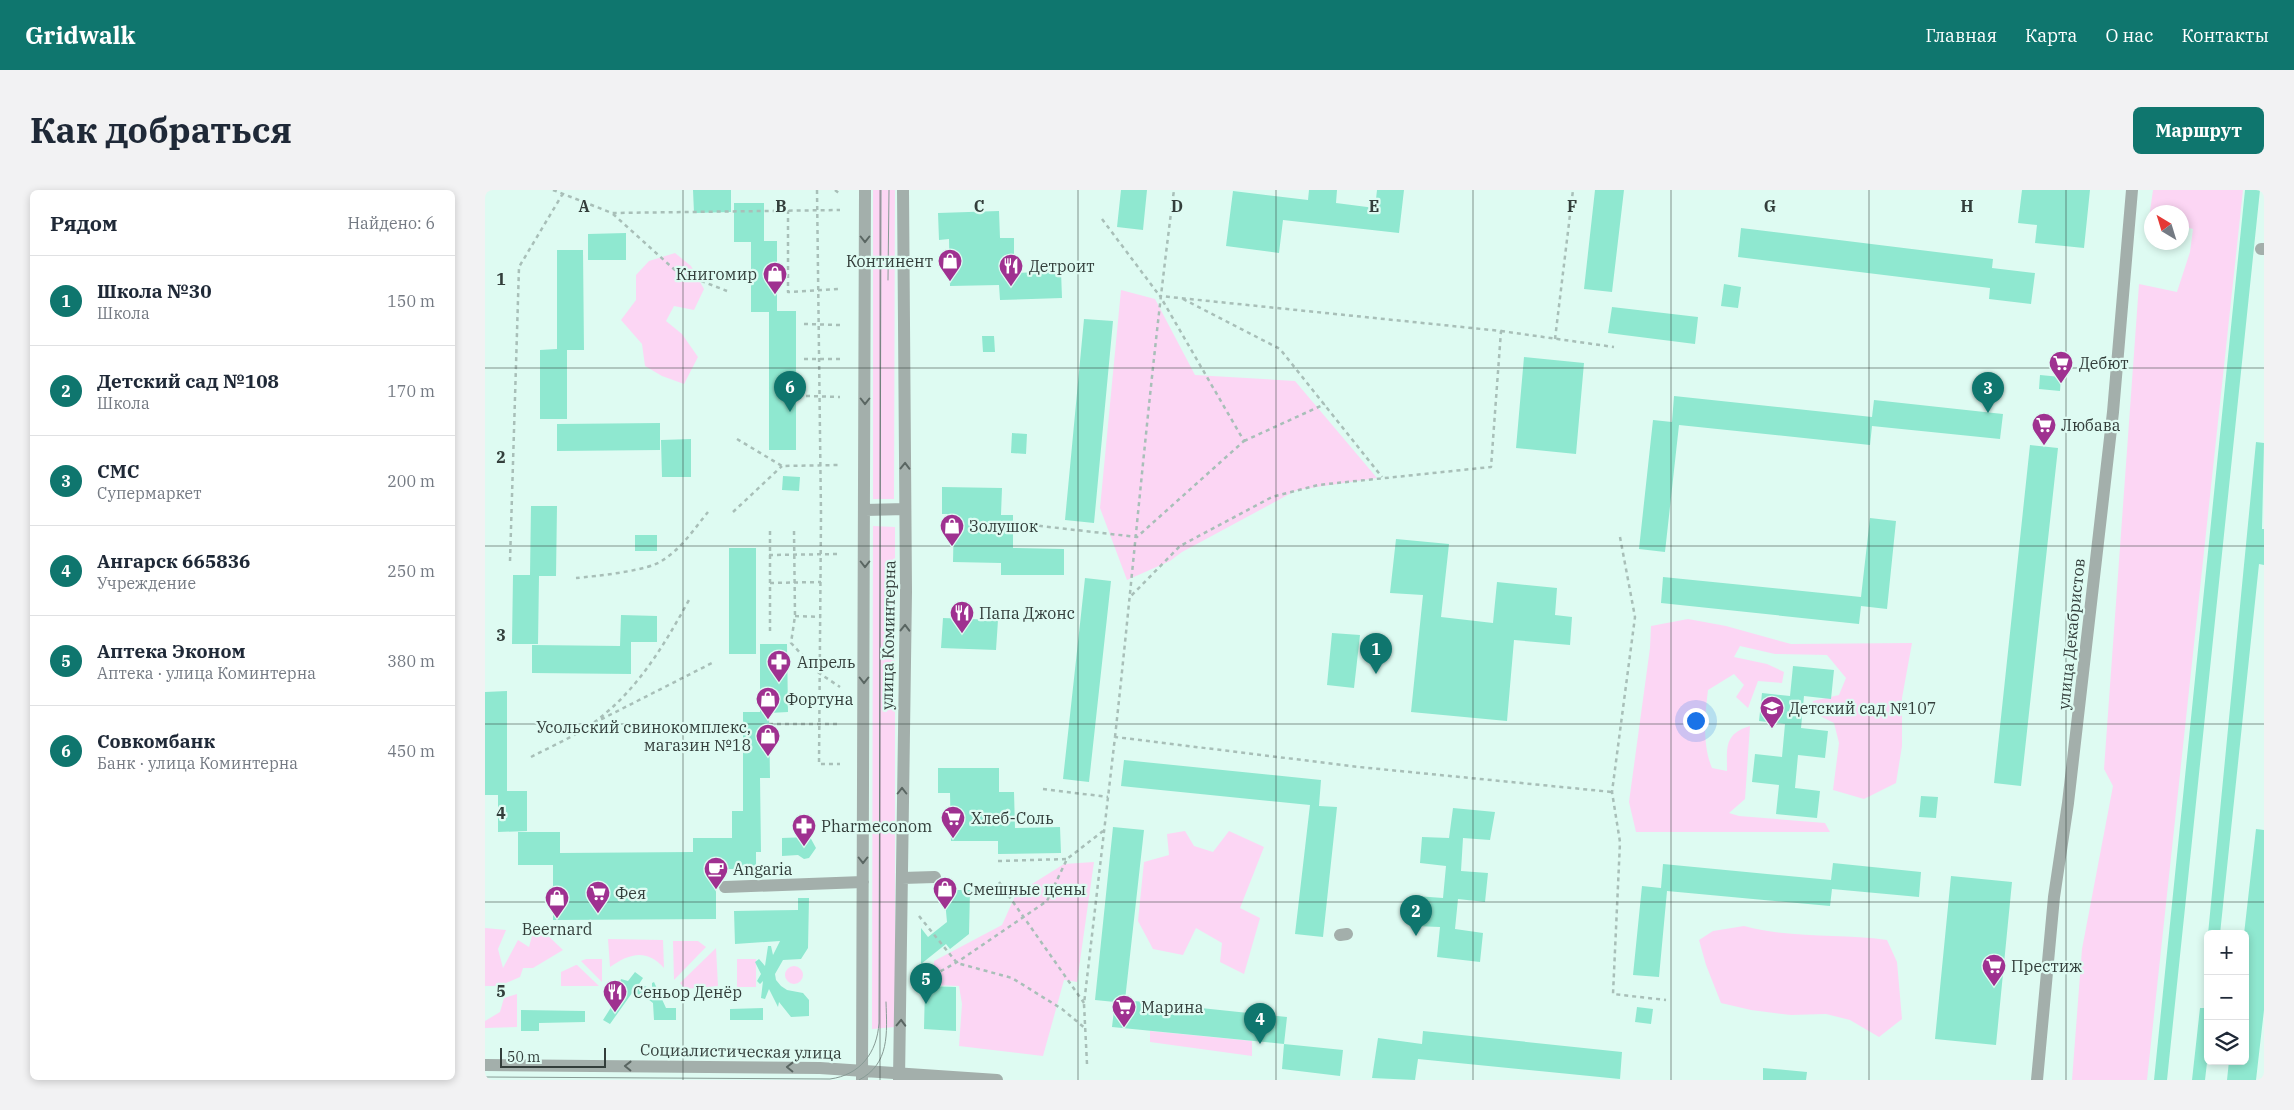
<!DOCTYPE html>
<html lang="ru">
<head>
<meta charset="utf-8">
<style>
	body { margin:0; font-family:"IBM Plex Serif",serif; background:#f2f2f3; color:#1f2937 }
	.controls { position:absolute; right:15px; bottom:15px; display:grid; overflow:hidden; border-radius:8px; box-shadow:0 2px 8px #0003 }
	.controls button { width:45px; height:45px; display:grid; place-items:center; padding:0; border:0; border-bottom:1px solid #e0e1e3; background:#fff; color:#1f2937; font:25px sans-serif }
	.compass { position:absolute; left:1659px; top:15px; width:45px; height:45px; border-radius:50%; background:#fff; box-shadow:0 2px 8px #0003; rotate:322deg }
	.scale { position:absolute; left:15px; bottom:12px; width:106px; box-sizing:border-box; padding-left:5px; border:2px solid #333e3b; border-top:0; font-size:14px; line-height:18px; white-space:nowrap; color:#333e3b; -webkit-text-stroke:4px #defbf2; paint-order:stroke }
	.you { position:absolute; left:1210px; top:530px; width:18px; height:18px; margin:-12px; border:4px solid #fff; border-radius:50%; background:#1a73e8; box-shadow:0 0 0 8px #1a73e833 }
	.badge { display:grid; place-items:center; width:32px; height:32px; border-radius:50%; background:#0f766e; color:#fff; font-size:16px; font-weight:700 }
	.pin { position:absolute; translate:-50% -41px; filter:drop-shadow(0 1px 2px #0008) }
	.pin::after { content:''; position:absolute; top:26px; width:18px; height:15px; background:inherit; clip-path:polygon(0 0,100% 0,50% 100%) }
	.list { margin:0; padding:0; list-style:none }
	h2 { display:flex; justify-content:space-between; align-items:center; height:65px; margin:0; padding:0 20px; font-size:21px }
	h2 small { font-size:16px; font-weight:400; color:#747a83 }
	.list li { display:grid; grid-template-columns:32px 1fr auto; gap:15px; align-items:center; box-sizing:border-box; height:90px; padding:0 20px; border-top:1px solid #e0e1e3 }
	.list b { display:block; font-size:19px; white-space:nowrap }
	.list p { margin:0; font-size:16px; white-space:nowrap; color:#747a83 }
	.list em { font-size:16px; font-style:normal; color:#747a83 }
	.icon { flex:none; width:28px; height:28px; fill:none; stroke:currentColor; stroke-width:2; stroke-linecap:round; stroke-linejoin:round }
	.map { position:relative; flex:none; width:1779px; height:890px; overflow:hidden; border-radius:8px }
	header { display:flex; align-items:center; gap:30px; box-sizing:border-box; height:70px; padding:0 25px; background:#0f766e; color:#fff }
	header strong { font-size:24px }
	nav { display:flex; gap:28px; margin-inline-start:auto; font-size:18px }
	.intro { display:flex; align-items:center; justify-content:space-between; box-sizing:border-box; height:120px; padding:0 30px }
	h1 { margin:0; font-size:35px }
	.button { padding:12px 22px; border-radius:8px; background:#0f766e; color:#fff; font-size:18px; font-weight:700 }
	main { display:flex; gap:30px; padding:0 30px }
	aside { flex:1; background:#fff; border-radius:8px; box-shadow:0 2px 8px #0003 }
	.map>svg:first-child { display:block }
</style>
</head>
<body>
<header>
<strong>Gridwalk</strong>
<nav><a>Главная</a><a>Карта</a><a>О нас</a><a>Контакты</a></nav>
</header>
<div class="intro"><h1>Как добраться</h1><a class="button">Маршрут</a></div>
<main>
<aside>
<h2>Рядом<small>Найдено: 6</small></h2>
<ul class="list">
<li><span class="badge">1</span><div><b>Школа №30</b><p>Школа</p></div><em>150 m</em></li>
<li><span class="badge">2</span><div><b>Детский сад №108</b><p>Школа</p></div><em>170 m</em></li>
<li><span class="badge">3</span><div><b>СМС</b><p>Супермаркет</p></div><em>200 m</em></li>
<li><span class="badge">4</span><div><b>Ангарск 665836</b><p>Учреждение</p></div><em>250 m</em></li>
<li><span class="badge">5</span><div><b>Аптека Эконом</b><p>Аптека · улица Коминтерна</p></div><em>380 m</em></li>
<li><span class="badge">6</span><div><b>Совкомбанк</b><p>Банк · улица Коминтерна</p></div><em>450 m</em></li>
</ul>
</aside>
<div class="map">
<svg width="1779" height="890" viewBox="0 0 1779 890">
	<rect width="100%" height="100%" fill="#defbf2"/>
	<path fill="#fcd6f4" d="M388 0H410L409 309H388Z
		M1668 0H1758L1662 890H1587L1597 759 1628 596 1619 579 1654 94 1692 102 1705 62 1708 39 1697 36 1696 22H1666V29L1664 28Z
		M190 63 206 76 219 99 209 120 189 116 181 131 197 144 213 167 199 194 177 186 160 176 157 154 136 130 151 110V85L164 71Z
		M636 100 670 109 710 185 810 191 892 288 812 300 697 362 685 371 642 390 615 318Z
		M388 336 410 337V837L387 839Z
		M1203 429 1241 436 1306 454 1427 453 1417 508V556L1411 593 1379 609 1348 600 1354 553 1349 533 1325 521 1328 511 1354 505 1361 488 1342 465 1290 464 1255 456 1249 467 1282 474 1299 482 1297 493 1273 491 1263 518 1251 507 1259 495 1249 484 1223 500C1220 524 1217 555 1227 578L1242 581C1242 557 1239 544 1265 536L1260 609 1244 623 1254 626 1340 633 1345 642H1151L1144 612 1165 458 1166 436Z
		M700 641 709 656 728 662 744 641 779 657 755 718 775 728 759 784 735 772 737 753 711 738 698 765 668 759 653 731 659 672 684 665 682 644Z
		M609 672 592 792 579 790 558 866 474 856 477 814 474 796 447 795 449 771 517 735 531 704 579 674Z
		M1259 736C1306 749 1354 743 1402 750L1412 772 1417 829 1394 847 1365 830 1341 824 1306 825 1266 820 1236 813 1221 775 1214 750 1228 741Z
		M0 738 21 740 13 759 18 778 33 750 44 757 47 746 57 740 78 760 48 778H38L35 787 14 796H0Z
		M123 749 178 750 179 778C161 758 144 764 125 777Z
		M188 751H213L221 757 189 790Z
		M231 758 233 796 200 799 195 793Z
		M101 769H117V792L96 771Z
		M252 769H271V797H252Z
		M91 775H92L114 796H76V782Z
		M300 785a9 9 0 1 1 18 0a9 9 0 1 1-18 0Z
		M32 804V837L0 838V831L15 822 19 808Z
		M665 841 767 851V866L665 852Z"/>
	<path fill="#8fe8d0" d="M208 0H246V22L209 23Z
		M636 0H662L658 40 632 37Z
		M824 0H852L851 13 890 18 892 0H919L914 43 798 30 794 63 741 56 748 1 823 10Z
		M1110 0H1139L1127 102 1099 99Z
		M1537 0H1605L1599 58 1550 53 1552 35 1533 33Z
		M1760 0H1775L1682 890H1669Z
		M249 13H279V51H292V121H311V260H284V122H266V52H249Z
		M514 21 515 48H529V83L576 81 577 108 515 110 514 95 465 96 464 49 454 50 453 23Z
		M1256 38 1508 69 1507 78 1550 83 1546 114 1504 109 1505 98 1253 67Z
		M141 43V70H103V44Z
		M72 60H98L99 160H82V229H55V160L72 159Z
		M1239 94 1256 97 1253 118 1236 116Z
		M1127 117 1213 127 1210 154 1123 143Z
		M599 129 628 131 609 333 580 330Z
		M497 146H509L510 162H498Z
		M1039 167 1099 173 1091 264 1031 258Z
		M1555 185 1576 187 1575 201 1554 199Z
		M1189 206 1387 227 1389 210 1518 224 1515 249 1387 236 1385 255 1194 235 1180 362 1154 359 1168 230 1187 232Z
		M175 233V260L72 261V234Z
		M527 243 542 244 541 264 526 263Z
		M206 249V287H177L176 250Z
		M1771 252 1779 253 1777 339H1779V375L1774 374 1735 744H1723Z
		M1545 255 1573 258 1536 596 1509 593Z
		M298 286 315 287 314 301 297 300Z
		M457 297 517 298 516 325H528V358L579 359V385H516V373L468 372 469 324H457Z
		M46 316H72L71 386H54L53 454H27L28 385H45Z
		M1385 328 1411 331 1402 419 1376 416 1374 434 1176 413 1178 387 1376 407Z
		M150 345H172V361H150Z
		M911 349 964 354 956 427 1008 433 1012 392 1072 398 1070 425 1087 427 1085 455 1029 450 1022 531 926 522 938 405 905 403Z
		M244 358H271V464H244Z
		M600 388 626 391 604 592 578 589Z
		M136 425 172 426V452H146V484L47 483V455L135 456Z
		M458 428 513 430 511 460 456 458Z
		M847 443 875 445 869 498 842 495Z
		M275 454H302L303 522 284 523 285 588H275L276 662H271V686H253V679H231V729L68 730V675H33V642H75V663L208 662V648H247V621H258V522H275Z
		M1308 476 1349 480 1346 509 1319 506 1316 538 1343 541 1340 568 1313 565 1310 598 1335 601 1332 628 1291 624 1294 595 1267 592 1270 564 1297 567 1300 534 1274 531 1277 503 1305 506Z
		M22 501V601H42V641L13 642V605H0V502Z
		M639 570 836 590 834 616 852 617 838 747 810 744 825 615 636 596Z
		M453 578H514V602H529L530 638 575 637 576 663 513 664V651H466L465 603H453Z
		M1436 606 1453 607 1451 628 1434 627Z
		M968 618 1010 622 1005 650 978 648 976 681 1003 683 1000 712 973 709 970 739 998 743 995 772 952 767 955 737 929 736 931 706 958 708 961 676 935 673 937 647 964 648Z
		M628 637 659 640 640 810 802 827 799 854 627 837 630 812 610 810Z
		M1771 639 1779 640V820L1771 890H1742L1744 871H1760L1759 744Z
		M325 647 331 658 324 668 319 669 313 665 297 666V648Z
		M1348 673 1436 682 1434 707 1347 699 1345 716 1182 701 1174 787 1148 785 1157 696 1176 698 1178 674 1346 690Z
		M1466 686 1527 692 1511 855 1450 849Z
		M459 700H485L484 744 465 759 461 754 436 774V738L443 747 462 732Z
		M313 708H324L323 758 316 769 298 770 290 784 291 790 296 796 302 800 318 803 324 810V826L306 827 294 812 293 817 284 799 280 809 276 808 278 791 275 794 272 791 276 784 270 772 274 769 280 776 283 756H286L288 765 295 751 250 754 249 721 313 720Z
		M150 782 158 788 154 794 167 799V793L169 792 181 818H191V830H169L168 813 159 806 147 803 125 834 118 830 137 800 133 798 136 789 143 791Z
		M440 796 471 797V841L439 839Z
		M1152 817 1168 819 1166 834 1150 832Z
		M278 818V830H245V819Z
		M1715 818H1723V864L1720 890H1707Z
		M36 820 100 821V832L54 833V841H36Z
		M938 841 1137 862 1135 889 933 869 930 890 887 888 893 848 937 854Z
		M799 854 858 860 855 886 797 879Z
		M1278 878 1322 882 1321 890H1278Z"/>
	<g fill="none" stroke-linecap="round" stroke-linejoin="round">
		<path stroke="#a8bfb8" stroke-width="2.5" stroke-dasharray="4 4" stroke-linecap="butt" d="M68 0 127 23 355 20
			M332 0 336 325 334 574H355
			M350 0 355 4
			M303 20V102L355 99
			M128 24 191 81 242 101
			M617 29 674 105
			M698 109 795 159 897 287
			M319 134 355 135
			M1016 141 1129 157
			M1070 149 1088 0
			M319 169H355
			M321 206 355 207
			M252 249 297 276 355 275
			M759 251 840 214
			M248 322 297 276
			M538 334 652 347 759 251 675 106 1016 141 1006 277 833 295 787 307 695 356 646 406
			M285 341V444
			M309 341 310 426 306 453 334 483 355 497
			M1135 347 1150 427 1127 602 1135 652 1128 804 1181 810
			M284 365 355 364
			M25 371 34 77 80 0
			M91 388C111 386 164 381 178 370 197 358 209 339 223 322
			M285 393 336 392
			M310 426 336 427
			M109 533 227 473
			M284 534H355
			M630 547C650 365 665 182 689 0
			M46 567C65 557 86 548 104 536 150 504 177 459 204 410
			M558 599 623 607
			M513 671 582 669
			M514 692 599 813
			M434 726 472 773 527 788 577 819 601 839
			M433 788 447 786 474 771 562 711 582 669 618 641
			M602 874 599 814 630 547 874 577 1127 602"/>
		<path stroke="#a3afab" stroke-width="12" d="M1776 59H1779
			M380 320 420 319
			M417 688 450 687
			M240 697 378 692
			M855 745 862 744
			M0 875 335 878 512 890
			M377 890 380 0
			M414 890 421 402 418 0
			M1552 890 1569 707 1583 613 1628 222 1647 0"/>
		<path stroke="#879b95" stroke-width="1" d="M403 90 404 0
			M0 887 345 889C375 885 392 863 394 833L396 0
			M374 890C405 874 402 843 401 812"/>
	</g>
	<defs><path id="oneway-chevron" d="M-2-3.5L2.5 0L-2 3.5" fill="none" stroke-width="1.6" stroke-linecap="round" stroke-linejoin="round" transform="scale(1.25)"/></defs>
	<g stroke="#5a6662">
		<use href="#oneway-chevron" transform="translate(380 49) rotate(90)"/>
		<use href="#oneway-chevron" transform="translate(380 211) rotate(90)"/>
		<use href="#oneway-chevron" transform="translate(420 276) rotate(-89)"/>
		<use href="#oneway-chevron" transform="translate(380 374) rotate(90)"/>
		<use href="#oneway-chevron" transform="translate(420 438) rotate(-89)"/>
		<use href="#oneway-chevron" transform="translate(379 490) rotate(90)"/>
		<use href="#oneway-chevron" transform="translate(417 601) rotate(-90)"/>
		<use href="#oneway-chevron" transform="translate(378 670) rotate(90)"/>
		<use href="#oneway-chevron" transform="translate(416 833) rotate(-88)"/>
		<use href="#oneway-chevron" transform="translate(143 876) rotate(-179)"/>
		<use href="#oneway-chevron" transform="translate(305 877) rotate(-179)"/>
	</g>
	<path fill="none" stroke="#333e3b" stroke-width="1" stroke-opacity="0.55" d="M198 0V890M395 0V890M593 0V890M791 0V890M988 0V890M1186 0V890M1384 0V890M1581 0V890M0 178H1779M0 356H1779M0 534H1779M0 712H1779"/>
	<defs>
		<symbol id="shop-pin" viewBox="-11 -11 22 30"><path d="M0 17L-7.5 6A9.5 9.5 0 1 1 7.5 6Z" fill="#9f3190" stroke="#defbf2"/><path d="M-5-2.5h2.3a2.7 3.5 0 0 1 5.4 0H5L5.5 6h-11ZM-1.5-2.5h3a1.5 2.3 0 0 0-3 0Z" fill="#fff"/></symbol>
		<symbol id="restaurant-pin" viewBox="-11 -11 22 30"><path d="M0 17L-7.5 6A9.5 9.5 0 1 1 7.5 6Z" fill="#9f3190" stroke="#defbf2"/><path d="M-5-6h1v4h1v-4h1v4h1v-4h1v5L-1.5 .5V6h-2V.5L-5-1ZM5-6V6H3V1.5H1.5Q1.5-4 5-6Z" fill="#fff"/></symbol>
		<symbol id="supermarket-pin" viewBox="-11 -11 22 30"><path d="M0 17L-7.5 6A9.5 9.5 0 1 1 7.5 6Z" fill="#9f3190" stroke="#defbf2"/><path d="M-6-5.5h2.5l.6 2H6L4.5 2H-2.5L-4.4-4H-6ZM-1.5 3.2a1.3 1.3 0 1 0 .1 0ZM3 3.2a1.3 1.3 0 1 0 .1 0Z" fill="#fff"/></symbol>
		<symbol id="pharmacy-pin" viewBox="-11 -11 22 30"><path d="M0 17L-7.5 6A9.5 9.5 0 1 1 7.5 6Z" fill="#9f3190" stroke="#defbf2"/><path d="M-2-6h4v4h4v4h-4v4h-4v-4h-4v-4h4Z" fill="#fff"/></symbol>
		<symbol id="school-pin" viewBox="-11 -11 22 30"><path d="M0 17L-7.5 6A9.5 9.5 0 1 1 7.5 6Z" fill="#9f3190" stroke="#defbf2"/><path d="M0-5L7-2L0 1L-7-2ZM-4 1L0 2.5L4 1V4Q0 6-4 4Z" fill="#fff"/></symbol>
		<symbol id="cafe-pin" viewBox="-11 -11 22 30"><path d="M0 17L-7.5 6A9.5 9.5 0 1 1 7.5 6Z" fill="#9f3190" stroke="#defbf2"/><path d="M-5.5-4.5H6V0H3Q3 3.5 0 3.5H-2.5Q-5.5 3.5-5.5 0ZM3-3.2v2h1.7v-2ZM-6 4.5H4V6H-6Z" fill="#fff"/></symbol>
	</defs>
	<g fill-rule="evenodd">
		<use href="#shop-pin" x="451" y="57" width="28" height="38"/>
		<use href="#restaurant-pin" x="512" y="62" width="28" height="38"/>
		<use href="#shop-pin" x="276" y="70" width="28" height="38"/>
		<use href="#supermarket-pin" x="1562" y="159" width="28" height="38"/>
		<use href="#supermarket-pin" x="1545" y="221" width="28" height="38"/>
		<use href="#shop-pin" x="453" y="322" width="28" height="38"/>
		<use href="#restaurant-pin" x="463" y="409" width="28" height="38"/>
		<use href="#pharmacy-pin" x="280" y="458" width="28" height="38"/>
		<use href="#shop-pin" x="269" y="495" width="28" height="38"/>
		<use href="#school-pin" x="1273" y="504" width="28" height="38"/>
		<use href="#shop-pin" x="269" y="532" width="28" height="38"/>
		<use href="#supermarket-pin" x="454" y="614" width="28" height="38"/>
		<use href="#pharmacy-pin" x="305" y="622" width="28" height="38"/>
		<use href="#cafe-pin" x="217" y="665" width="28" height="38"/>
		<use href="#shop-pin" x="446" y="685" width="28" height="38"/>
		<use href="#supermarket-pin" x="99" y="689" width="28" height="38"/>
		<use href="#shop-pin" x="58" y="694" width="28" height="38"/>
		<use href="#supermarket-pin" x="1495" y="762" width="28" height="38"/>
		<use href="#restaurant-pin" x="116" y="788" width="28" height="38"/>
		<use href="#supermarket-pin" x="625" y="803" width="28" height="38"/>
	</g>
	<g text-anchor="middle" stroke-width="4.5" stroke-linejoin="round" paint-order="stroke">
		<g font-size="16" fill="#333e3b" stroke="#defbf2" text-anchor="start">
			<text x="448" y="77" text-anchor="end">Континент</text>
			<text x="544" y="82">Детроит</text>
			<text x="272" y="90" text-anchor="end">Книгомир</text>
			<text x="1594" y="179">Дебют</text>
			<text x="1576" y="241">Любава</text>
			<text x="484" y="342">Золушок</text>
			<text x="494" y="429">Папа Джонс</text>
			<text x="312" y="478">Апрель</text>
			<text x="300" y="515">Фортуна</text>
			<text x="1304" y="524">Детский сад №107</text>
			<text x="266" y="543" text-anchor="end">Усольский свинокомплекс,<tspan x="266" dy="18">магазин №18</tspan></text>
			<text x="486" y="634">Хлеб-Соль</text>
			<text x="336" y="642">Pharmeconom</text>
			<text x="248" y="685">Angaria</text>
			<text x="478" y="705">Смешные цены</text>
			<text x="130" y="709">Фея</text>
			<text x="72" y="745" text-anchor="middle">Beernard</text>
			<text x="1526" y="782">Престиж</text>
			<text x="148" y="808">Сеньор Денёр</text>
			<text x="656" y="823">Марина</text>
		</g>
		<g font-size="16" fill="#333e3b" stroke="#defbf2">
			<text transform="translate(1586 444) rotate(-84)" y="6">улица Декабристов</text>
			<text transform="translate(403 445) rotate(-89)" y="6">улица Коминтерна</text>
			<text transform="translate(256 861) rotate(1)" y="6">Социалистическая улица</text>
		</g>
	</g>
	<g font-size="16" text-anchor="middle" font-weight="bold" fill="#333e3b" stroke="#defbf2" stroke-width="4.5" stroke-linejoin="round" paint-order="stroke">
		<text x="99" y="22">A</text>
		<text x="296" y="22">B</text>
		<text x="494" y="22">C</text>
		<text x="692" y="22">D</text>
		<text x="889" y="22">E</text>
		<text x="1087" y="22">F</text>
		<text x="1285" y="22">G</text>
		<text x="1482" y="22">H</text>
		<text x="16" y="95">1</text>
		<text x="16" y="273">2</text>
		<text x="16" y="451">3</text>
		<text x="16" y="629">4</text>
		<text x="16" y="807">5</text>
	</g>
</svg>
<div class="controls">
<button>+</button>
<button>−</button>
<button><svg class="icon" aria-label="layers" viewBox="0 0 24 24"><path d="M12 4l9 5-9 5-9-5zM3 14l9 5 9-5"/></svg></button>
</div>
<svg class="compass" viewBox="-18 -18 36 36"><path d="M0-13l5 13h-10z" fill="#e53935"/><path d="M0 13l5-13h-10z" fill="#747a83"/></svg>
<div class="scale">50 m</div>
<div class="you"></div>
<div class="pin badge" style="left:891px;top:484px">1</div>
<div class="pin badge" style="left:931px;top:746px">2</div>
<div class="pin badge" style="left:1503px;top:223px">3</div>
<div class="pin badge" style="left:775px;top:854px">4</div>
<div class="pin badge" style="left:441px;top:814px">5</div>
<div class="pin badge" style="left:305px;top:222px">6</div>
</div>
</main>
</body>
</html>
